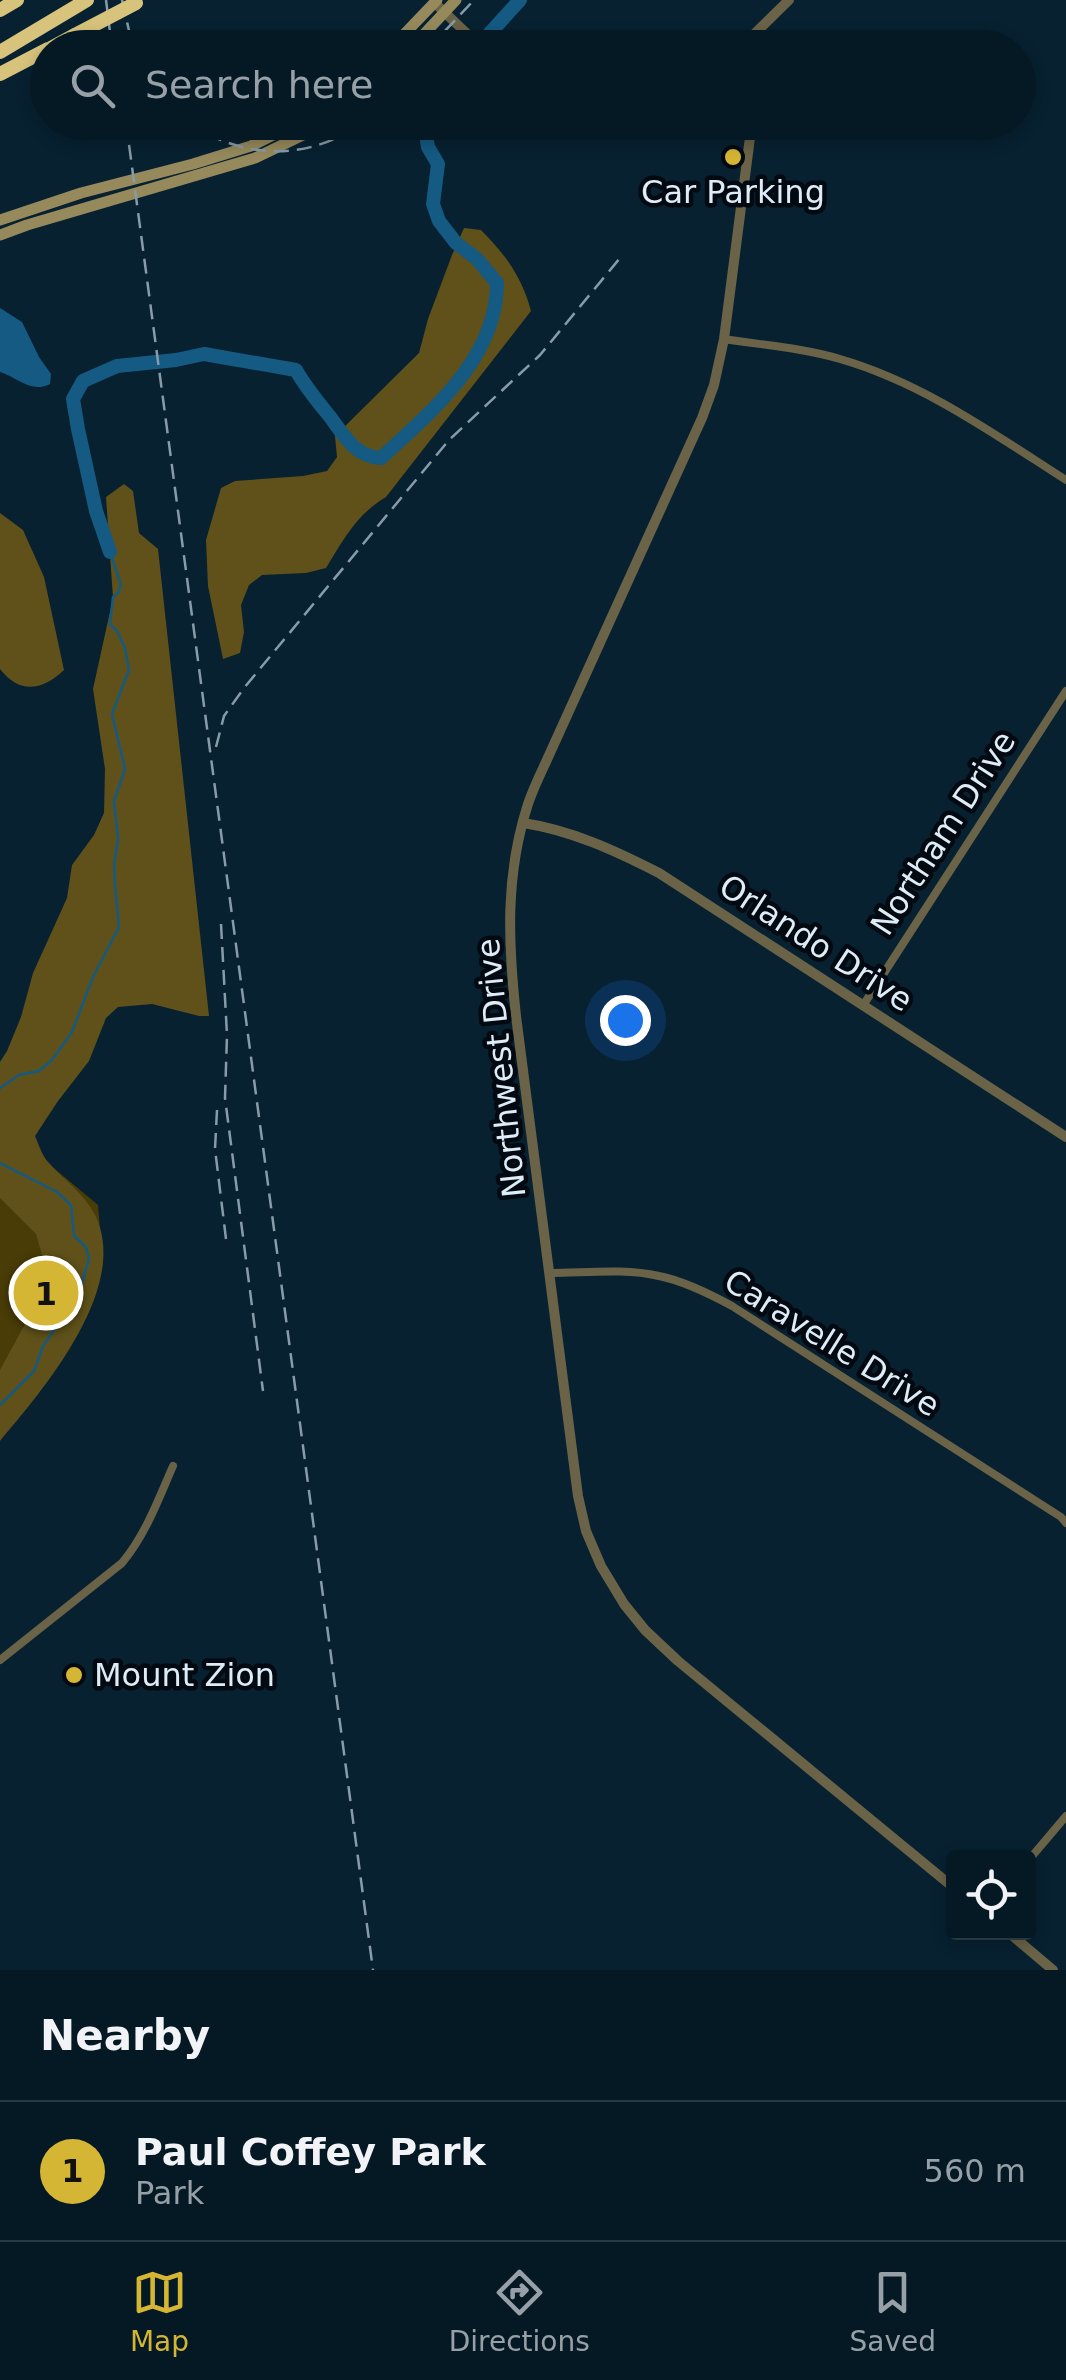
<!DOCTYPE html>
<html lang="en">
<head>
<meta charset="utf-8">
<style>
	body { margin:0; font-family:"DejaVu Sans",sans-serif; background:#0e222d; color:#f1f3f6 }
	.controls { position:absolute; right:30px; bottom:30px; display:grid; overflow:hidden; border-radius:10px; box-shadow:0 5px 15px #0003 }
	.controls button { width:90px; height:90px; display:grid; place-items:center; padding:0; border:0; border-bottom:2px solid #263842; background:#051925; color:#f1f3f6; font:50px sans-serif }
	.you { position:absolute; left:625px; top:1020px; width:35px; height:35px; margin:-25px; border:8px solid #fff; border-radius:50%; background:#1a73e8; box-shadow:0 0 0 15px #1a73e833 }
	.badge { display:grid; place-items:center; width:65px; height:65px; border-radius:50%; background:#d5b534; color:#111; font-size:32px; font-weight:700 }
	.pin { position:absolute; translate:-50% -50%; border:5px solid #fff; box-shadow:0 2px 10px #0006 }
	.list { margin:0; padding:0; list-style:none }
	h2 { display:flex; justify-content:space-between; align-items:center; height:130px; margin:0; padding:0 40px; font-size:42px }
	h2 small { font-size:32px; font-weight:400; color:#97a0a7 }
	.list li { display:grid; grid-template-columns:65px 1fr auto; gap:30px; align-items:center; box-sizing:border-box; height:140px; padding:0 40px; border-top:2px solid #263842 }
	.list b { display:block; font-size:38px; white-space:nowrap }
	.list p { margin:0; font-size:32px; white-space:nowrap; color:#97a0a7 }
	.list em { font-size:32px; font-style:normal; color:#97a0a7 }
	.icon { flex:none; width:55px; height:55px; fill:none; stroke:currentColor; stroke-width:2; stroke-linecap:round; stroke-linejoin:round }
	.map { position:relative; flex:none; width:1066px; height:1970px; overflow:hidden }
	.search { position:absolute; background:#051925; box-shadow:0 5px 15px #0003; left:30px; right:30px; top:30px; height:110px; display:flex; align-items:center; gap:25px; box-sizing:border-box; padding:0 35px; border-radius:55px; color:#97a0a7; font-size:38px }
	.sheet { height:270px; background:#051925 }
	nav { display:flex; justify-content:space-around; align-items:center; box-sizing:border-box; height:140px; border-top:2px solid #263842; background:#051925; font-size:28px; color:#97a0a7 }
	nav a { display:grid; justify-items:center; gap:5px }
	nav .on { color:#d5b534 }
	.map>svg:first-child { display:block }
</style>
</head>
<body>
<div class="map">
<svg width="1066" height="1970" viewBox="0 0 1066 1970">
	<rect width="100%" height="100%" fill="#072131"/>
	<path fill="#493c07" d="M0 1137 50 1165 98 1205 103 1264 79 1322 0 1420Z"/>
	<path fill="#5f5119" d="M464 228 481 230C505 254 522 277 531 311L386 497C357 514 343 540 326 568L306 573 262 575 249 585 241 605 244 632 240 653 223 659 208 586 206 540 221 488 235 481 303 476 327 471 337 457 335 436 419 353 428 319 452 255Z
		M124 484 133 491 139 533 158 549 209 1016H199L152 1004 118 1007 106 1018 89 1061 58 1101 35 1136C39 1145 42 1156 49 1163 65 1181 84 1193 95 1215 131 1287 43 1390 0 1441V1370L43 1291 45 1265 36 1234 0 1198V1062L7 1051 21 1017 33 973 67 898 72 865 94 835 104 813 105 769 93 689 113 598 106 497Z
		M0 513 23 530 44 577 64 670C43 690 20 695 0 669Z"/>
	<path fill="#145a83" d="M0 308 22 322 39 357 51 374 50 384C31 394 17 377 0 372Z"/>
	<g fill="none" stroke-linecap="round" stroke-linejoin="round">
		<path stroke="#145a83" stroke-width="2.5" d="M0 1088 19 1075 39 1071 52 1060 72 1032 93 977 119 927 115 885 114 866 118 838 114 801 125 769 112 714 129 670 125 648 117 631 110 624 113 597 118 593 121 585 110 552
			M0 1163 57 1192 71 1205 74 1236 86 1247 89 1259 82 1283 64 1309 59 1323 43 1346 34 1371 0 1405"/>
		<path stroke="#145a83" stroke-width="14" d="M490 33 520 0
			M110 552 96 511 78 429 73 399 83 381 117 366 176 360 204 354 296 370C306 388 318 402 331 418 344 436 356 457 381 458 432 411 497 358 497 283L477 259 456 243 439 221 433 204 438 164 428 147 424 122"/>
		<path stroke="#6a6347" stroke-width="8" d="M724 339C762 345 803 348 840 359 923 383 994 434 1066 480
			M864 1004 1066 691
			M549 1273C585 1273 624 1268 659 1276 684 1281 710 1294 732 1306L1061 1517 1066 1523
			M0 1660 122 1563C146 1534 158 1500 173 1466
			M1028 1861 1066 1816"/>
		<path stroke="#6a6347" stroke-width="10" d="M439 7 482 48
			M740 48 789 0
			M752 122 724 339 714 385 702 418 550 753C543 769 534 786 528 804 505 875 508 942 516 1016L578 1496 586 1531 601 1566 624 1604 645 1630 678 1661 954 1888
			M523 823C571 830 616 851 659 873L1066 1137
			M1008 1932 1053 1970"/>
		<path stroke="#96895c" stroke-width="11" d="M391 48 437 0
			M411 48 456 0
			M0 220 81 193 193 164 251 146 299 122
			M0 235 27 225 255 158 307 133 322 122"/>
		<path stroke="#d7c37b" stroke-width="14" d="M0 10 17 0
			M51 48 75 35
			M0 52 87 0
			M0 74 48 49"/>
		<path stroke="#889ba8" stroke-width="2.5" stroke-dasharray="15 8" stroke-linecap="butt" d="M106 0 112 48
			M122 0 133 48
			M429 48 474 0
			M126 122 373 1970
			M188 122C230 152 285 161 334 139 343 135 353 128 362 122
			M216 747 224 716 244 688 449 440 540 355 620 258
			M221 924 227 1035 225 1098 263 1391
			M217 1110 215 1149 226 1239"/>
		<path stroke="#d7c37b" stroke-width="14" d="M75 35 136 3"/>
	</g>
	<g fill="#d5b534" stroke="#020911" stroke-width="4">
		<circle cx="733" cy="157" r="10"/>
		<circle cx="74" cy="1675" r="10"/>
	</g>
	<g text-anchor="middle" stroke-width="9" stroke-linejoin="round" paint-order="stroke">
		<g font-size="32" fill="#ddecf7" stroke="#020911">
			<text x="733" y="203">Car Parking</text>
			<text x="94" y="1686" text-anchor="start">Mount Zion</text>
		</g>
		<g font-size="32" fill="#ddecf7" stroke="#020911">
			<text transform="translate(943 833) rotate(-57)" y="11">Northam Drive</text>
			<text transform="translate(816 943) rotate(33)" y="11">Orlando Drive</text>
			<text transform="translate(501 1068) rotate(-96)" y="11">Northwest Drive</text>
			<text transform="translate(832 1343) rotate(32)" y="11">Caravelle Drive</text>
		</g>
	</g>
</svg>
<div class="controls">
<button><svg class="icon" aria-label="locate" viewBox="0 0 24 24"><circle cx="12" cy="12" r="6"/><path d="M12 2v4M12 18v4M2 12h4M18 12h4"/></svg></button>
</div>
<div class="you"></div>
<div class="pin badge" style="left:46px;top:1293px">1</div>
<div class="search"><svg class="icon" aria-label="search" viewBox="0 0 24 24"><circle cx="10" cy="10" r="6"/><path d="M15 15l6 6"/></svg>Search here</div>
</div>
<section class="sheet">
<h2>Nearby<small></small></h2>
<ul class="list">
<li><span class="badge">1</span><div><b>Paul Coffey Park</b><p>Park</p></div><em>560 m</em></li>
</ul>
</section>
<nav>
<a class="on"><svg class="icon" aria-label="map" viewBox="0 0 24 24"><path d="M3 6l6-2 6 2 6-2v14l-6 2-6-2-6 2zM9 4v14M15 6v14"/></svg>Map</a>
<a><svg class="icon" aria-label="directions" viewBox="0 0 24 24"><path d="M12 3l9 9-9 9-9-9zM9 14v-3h6M13 9l2 2-2 2"/></svg>Directions</a>
<a><svg class="icon" aria-label="saved" viewBox="0 0 24 24"><path d="M7 4h10v16l-5-4-5 4z"/></svg>Saved</a>
</nav>
</body>
</html>
